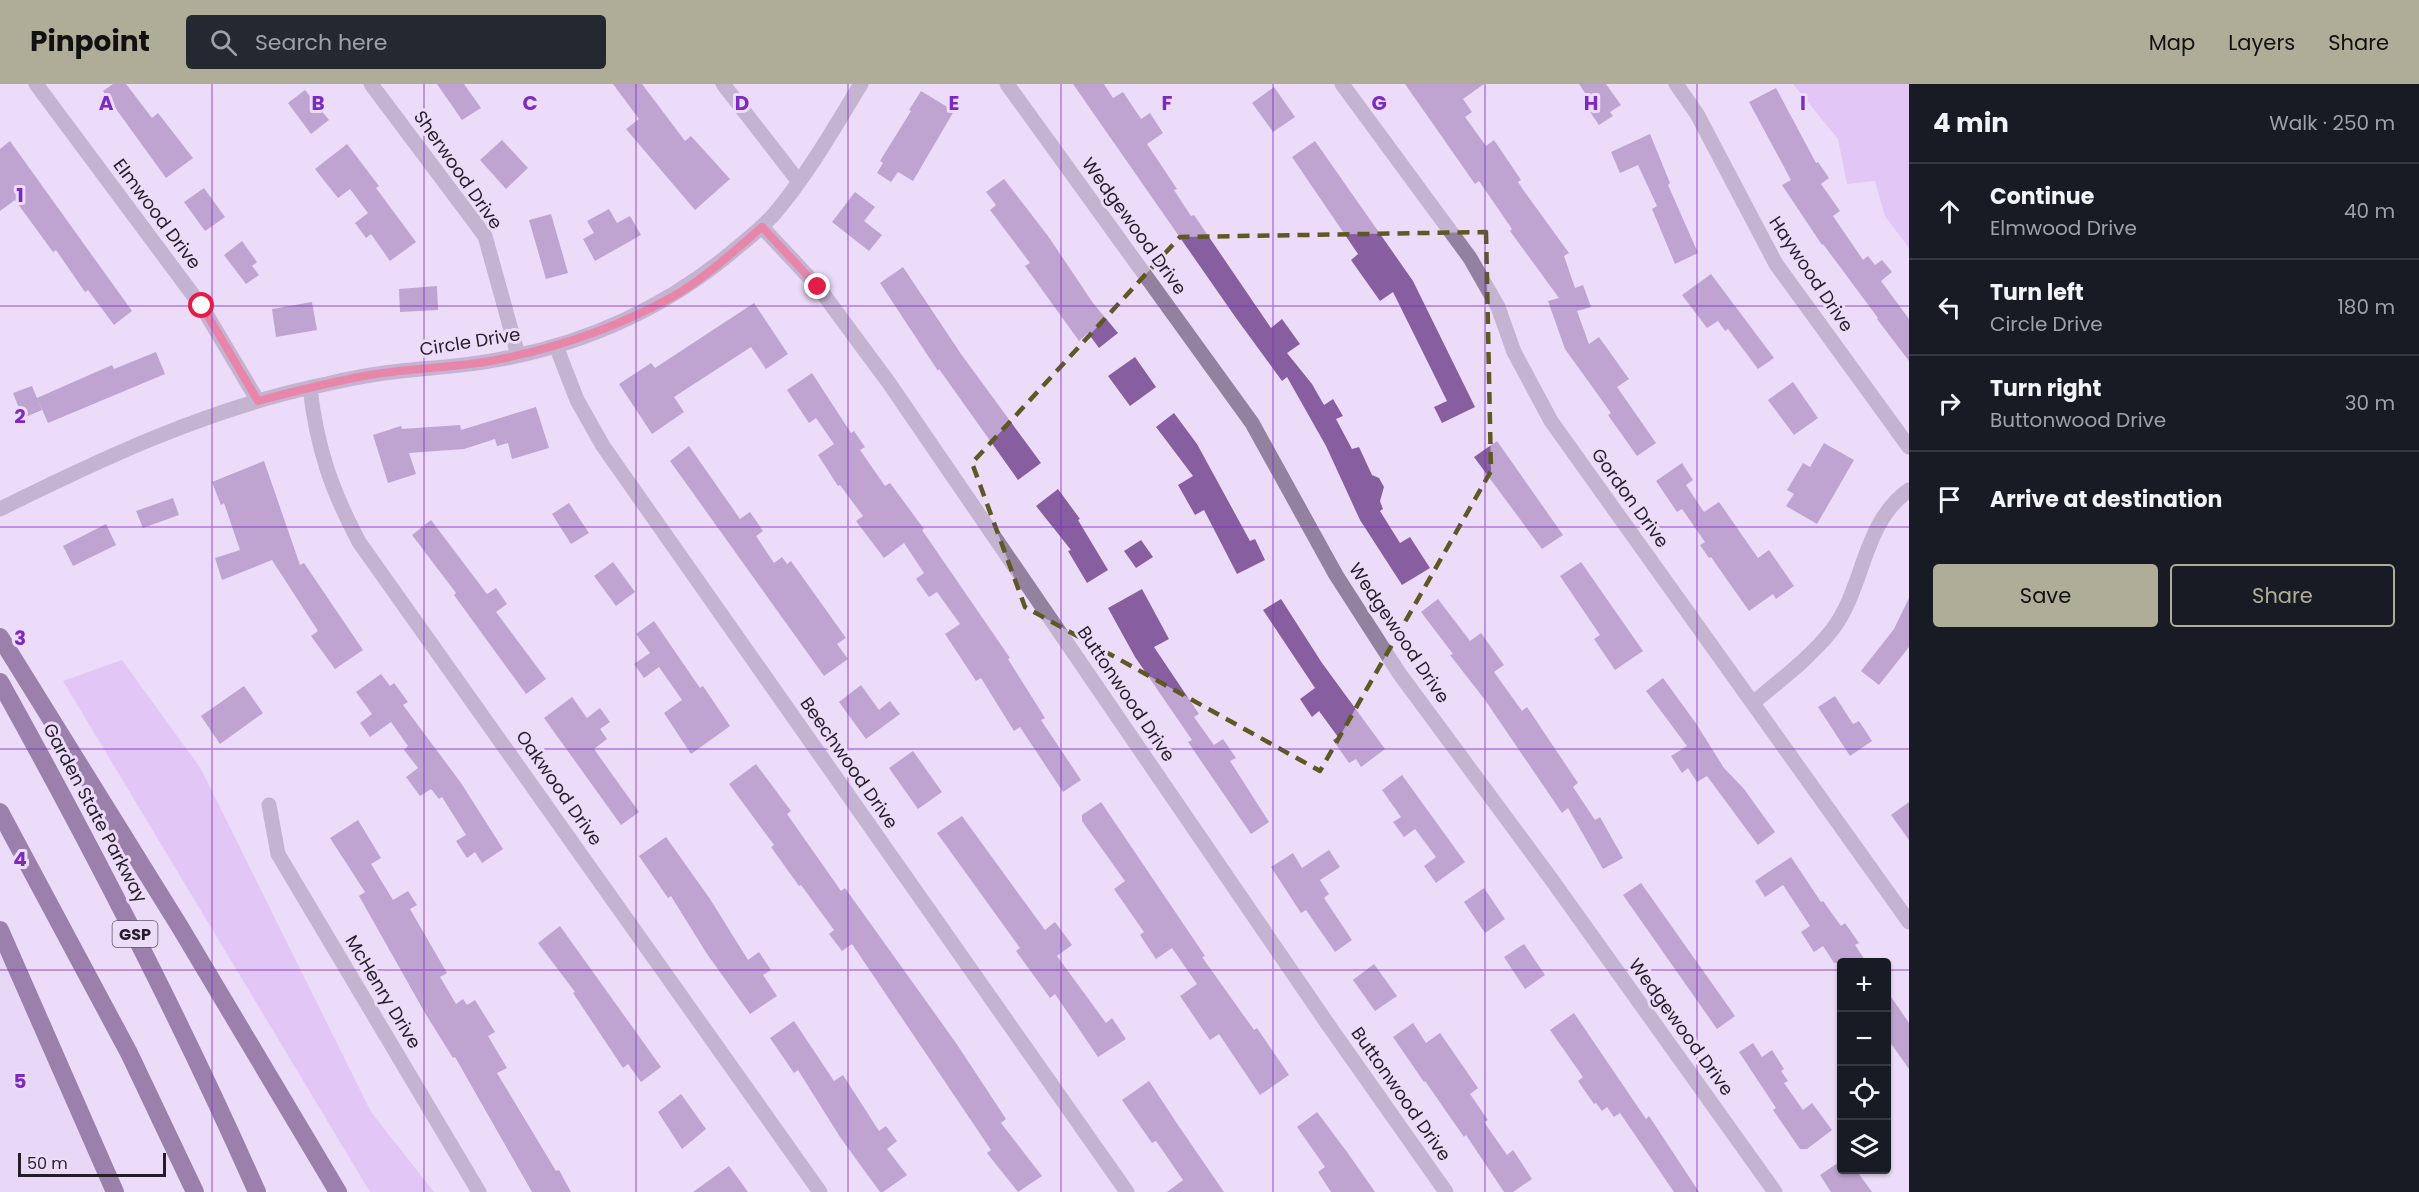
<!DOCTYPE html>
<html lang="en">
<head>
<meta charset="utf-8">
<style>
	body { margin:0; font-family:Poppins,sans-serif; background:#242831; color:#f1f3f6 }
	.controls { position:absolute; right:18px; bottom:18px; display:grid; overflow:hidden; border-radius:6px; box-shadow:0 2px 4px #0004 }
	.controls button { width:54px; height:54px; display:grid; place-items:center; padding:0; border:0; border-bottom:2px solid #363941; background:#171b24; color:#f1f3f6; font:30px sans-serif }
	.scale { position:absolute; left:18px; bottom:15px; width:148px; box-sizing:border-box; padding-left:6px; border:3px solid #241e29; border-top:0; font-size:16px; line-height:21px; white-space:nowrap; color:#241e29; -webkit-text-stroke:4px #eddcf9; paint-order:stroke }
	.stop { position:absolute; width:18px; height:18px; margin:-14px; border:4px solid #e11d48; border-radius:50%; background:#fff }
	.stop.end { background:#e11d48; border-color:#fff; box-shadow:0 2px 6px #0008 }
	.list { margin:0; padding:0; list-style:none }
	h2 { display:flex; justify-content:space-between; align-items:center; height:78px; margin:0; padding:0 24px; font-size:26px }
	h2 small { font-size:20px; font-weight:400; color:#9ea1a6 }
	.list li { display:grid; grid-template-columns:39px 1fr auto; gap:18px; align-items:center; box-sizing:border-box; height:96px; padding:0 24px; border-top:2px solid #363941 }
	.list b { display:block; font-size:22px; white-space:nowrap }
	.list p { margin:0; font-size:20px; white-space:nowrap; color:#9ea1a6 }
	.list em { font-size:20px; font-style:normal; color:#9ea1a6 }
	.actions { display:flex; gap:12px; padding:18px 24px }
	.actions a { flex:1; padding:14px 0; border:2px solid #afad98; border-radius:6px; text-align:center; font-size:21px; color:#afad98 }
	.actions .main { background:#afad98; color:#111 }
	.icon { flex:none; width:33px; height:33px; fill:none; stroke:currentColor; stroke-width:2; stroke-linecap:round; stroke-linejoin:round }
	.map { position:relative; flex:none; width:1909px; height:1108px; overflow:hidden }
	header { display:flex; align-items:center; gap:36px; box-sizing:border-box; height:84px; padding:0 30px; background:#afad98; color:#111 }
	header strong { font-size:28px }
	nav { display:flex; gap:33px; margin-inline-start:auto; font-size:21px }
	.search { width:420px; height:54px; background:#242831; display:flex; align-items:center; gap:15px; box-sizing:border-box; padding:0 21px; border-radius:6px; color:#9ea1a6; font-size:22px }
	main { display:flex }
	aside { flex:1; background:#171b24 }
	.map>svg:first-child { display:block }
</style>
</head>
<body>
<header>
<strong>Pinpoint</strong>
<div class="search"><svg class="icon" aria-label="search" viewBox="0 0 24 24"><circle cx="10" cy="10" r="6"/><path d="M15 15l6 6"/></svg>Search here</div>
<nav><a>Map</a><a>Layers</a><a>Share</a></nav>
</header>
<main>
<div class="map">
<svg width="1909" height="1108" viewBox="0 0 1909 1108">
	<rect width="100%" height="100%" fill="#eddcf9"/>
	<path fill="#e5d0f4" d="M0 846 115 1108H0Z"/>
	<path fill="#d4abef" d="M1793 0H1909V164L1885 132 1875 97 1847 100 1838 55Z
		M122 576 201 685 371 1028 434 1108H370L63 597Z"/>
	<path fill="#875fa1" d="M113 0H126L152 34 158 29 193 74 166 94 103 7Z
		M437 0H464L481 24 462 36Z
		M613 0H642L685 57 691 52 730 95 695 126 626 45 639 35Z
		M1073 0H1104L1113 14 1123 8 1141 35 1150 29 1163 49 1147 60 1177 105 1174 106 1191 132 1194 131 1271 244 1282 235 1300 260 1287 269 1312 300 1324 321 1333 315 1343 332 1336 335 1352 365 1359 363 1372 391 1379 394 1384 403 1380 417 1383 425 1380 427 1400 459 1410 453 1430 484 1402 501 1360 436 1326 362 1287 293 1282 297 1236 234Z
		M1405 0H1484L1463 15 1472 28 1465 33 1486 62 1494 56 1521 96 1518 98 1524 107 1569 169 1564 172 1575 204 1583 201 1591 223 1577 227 1589 260 1599 253 1629 295 1617 303 1656 359 1637 372 1608 331 1611 329 1565 265 1548 217 1559 214 1510 147 1512 145 1479 97 1475 100Z
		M1579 0H1606L1621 21 1610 28 1613 32 1599 41 1590 28 1595 24Z
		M1274 3 1295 33 1273 48 1252 19Z
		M1776 4 1816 79 1818 78 1829 94 1821 100 1840 127 1833 132 1863 176 1868 172 1875 181 1882 176 1892 188 1881 197 1909 235V277L1877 235 1878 234 1823 160 1822 161 1782 101 1791 96 1749 18Z
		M305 6 329 36 311 50 288 19Z
		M921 7 954 27 913 97 898 88 891 98 877 89 883 79 880 77 911 27 909 26Z
		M1650 50 1670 99 1668 101 1698 169 1675 180 1652 125 1657 122 1638 81 1620 89 1611 68Z
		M502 56 528 84 506 105 480 76Z
		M10 57 132 227 114 241 88 206 85 208 56 166 53 168 15 116 0 127V65Z
		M1315 57 1413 197 1475 323 1442 339 1434 323 1447 317 1393 208 1380 217 1351 176 1358 170 1292 73Z
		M347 60 379 102 376 104 416 158 390 177 371 150 366 154 355 139 368 129 350 105 338 114 315 85Z
		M1004 95 1048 152 1093 219 1118 249 1099 264 1088 249 1079 257 1025 182 1030 179 990 126 996 121 986 108Z
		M204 104 225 133 205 147 184 118Z
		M855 108 875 123 864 137 882 151 869 167 832 138Z
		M609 125 617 139 630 132 641 151 595 177 583 155 594 149 587 137Z
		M551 130 568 189 546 195 529 136Z
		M242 157 257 178 252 182 259 191 246 200 224 171Z
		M903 183 961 270 1041 379 1018 396 939 285 938 287 880 199Z
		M1711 190 1774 274 1758 285 1728 245 1725 247 1718 237 1707 244 1682 211Z
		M437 202 438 226 400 228 399 205Z
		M312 218 317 246 276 253 272 225Z
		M754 219 788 270 766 285 751 263 674 313 684 328 652 350 619 300 651 279 655 284Z
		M156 268 165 290 48 339 37 314 112 281 114 285Z
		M1135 273 1156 303 1130 322 1108 292Z
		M812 289 851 349 854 347 865 363 860 366 885 402 890 399 924 445 922 446 1010 574 1008 575 1045 634 1041 636 1081 696 1063 708 1020 643 1014 647 981 594 976 597 945 550 960 540 937 508 929 513 916 495 924 489 904 459 884 474 856 437 863 432 840 401 838 402 818 371 834 360 816 334 809 339 787 306Z
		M1793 298 1818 334 1794 351 1768 316Z
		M32 302 42 326 23 334 13 309Z
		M536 323 549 364 512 375 508 359 497 362 495 355 464 365 409 369 416 390 388 399 373 351 401 342 402 345 460 341 461 346Z
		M1174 329 1197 360 1250 457 1255 455 1265 476 1237 490 1204 426 1195 431 1178 401 1193 392 1156 343Z
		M1497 357 1563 451 1542 465 1474 373Z
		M1824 359 1854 376 1817 440 1786 422 1794 410 1787 406 1803 379 1810 383Z
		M689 362 740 435 750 428 763 447 756 452 774 479 782 473 787 480 791 477 846 554 837 560 848 575 824 592 670 377Z
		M264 377 300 481 304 479 363 566 335 585 311 552 318 547 272 476 222 496 215 474 240 466 224 419 221 421 212 398Z
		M1682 379 1693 396 1686 401 1704 428 1719 418 1758 474 1769 466 1794 502 1776 515 1773 510 1749 527 1711 473 1709 474 1700 461 1705 458 1682 425 1677 428 1656 397Z
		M1058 405 1080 435 1078 436 1108 486 1087 499 1068 467 1071 466 1036 422Z
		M173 414 179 431 143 444 136 427Z
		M569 419 589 449 571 460 552 430Z
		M431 436 487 510 496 504 507 520 496 528 546 595 526 610 454 511 456 509 412 451Z
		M106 440 116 461 73 482 63 462Z
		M1141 456 1153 473 1136 484 1124 467Z
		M613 478 635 508 616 522 594 492Z
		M1581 478 1643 567 1615 586 1594 555 1600 551 1560 492Z
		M1142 505 1169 555 1154 563 1199 630 1194 633 1214 661 1223 655 1236 674 1230 677 1269 738 1251 750 1188 658 1192 656 1135 573 1108 524Z
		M1909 514V563L1879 601 1861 587 1894 545Z
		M1281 515 1322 579 1385 665 1361 683 1356 675 1349 679 1333 656 1338 653 1319 627 1312 633 1300 615 1315 604 1263 526Z
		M1438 515 1470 557 1481 549 1504 581 1494 588 1522 627 1527 623 1578 699 1573 703 1595 736 1600 733 1623 774 1603 785 1568 724 1562 729 1485 616 1450 571 1453 570 1421 528Z
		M654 537 700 604 703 602 730 642 691 670 664 629 682 616 659 583 644 594 634 580 650 569 636 550Z
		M381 590 390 602 394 599 408 618 403 621 461 699 503 765 482 779 475 768 467 774 456 757 466 751 442 713 439 715 431 705 420 712 406 693 418 684 404 666 408 662 391 638 370 653 360 639 372 630 356 608Z
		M1663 594 1695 638 1724 684 1744 705 1775 748 1758 761 1707 692 1697 698 1688 684 1682 689 1671 672 1687 662 1646 607Z
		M861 601 879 626 890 617 900 630 866 655 839 618Z
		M244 602 263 629 220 660 201 632Z
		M1835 612 1853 640 1859 637 1872 657 1850 672 1818 623Z
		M572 613 587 634 600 624 610 638 600 645 607 655 594 665 639 728 621 741 544 634Z
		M913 667 942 708 918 725 889 684Z
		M756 680 791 727 787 730 841 807 845 804 956 959 1006 1035 1001 1039 1042 1092 1018 1108 987 1069 991 1066 852 860 842 867 829 850 834 846 801 801 799 802 771 763 774 761 729 700Z
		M1402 691 1465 778 1436 799 1424 782 1436 773 1415 745 1404 753 1393 738 1401 733 1382 706Z
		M1101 718 1205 872 1202 873 1254 946 1257 944 1289 991 1260 1011 1219 950 1210 956 1180 912 1197 900 1172 864 1156 875 1140 851 1144 848 1114 805 1125 797 1082 737V731Z
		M1909 718V756L1891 731Z
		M962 732 1045 846 1055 838 1072 861 1057 872 1106 939 1112 934 1126 955 1098 973 1055 910 1050 914 1016 867 1020 864 937 749Z
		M358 736 381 774 371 780 393 816 408 807 417 821 410 825 447 889 440 893 456 920 463 915 467 921 475 916 495 948 488 952 507 984 497 989 556 1087 559 1086 571 1108H532L455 973 453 974 425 929 359 812 365 808 330 754Z
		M666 753 710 815 748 876 759 868 771 886 763 891 777 912 750 930 707 870 671 812 668 814 639 772Z
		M1329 766 1340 783 1320 796 1329 810 1324 814 1352 856 1335 868 1306 826 1301 829 1271 783 1293 769 1302 784Z
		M1791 773 1821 818 1823 817 1841 842 1845 839 1859 859 1855 861 1867 879H1834L1823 862 1814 868 1801 848 1810 842 1783 801 1765 813 1755 797Z
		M1641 799 1735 932 1717 945 1623 811Z
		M1484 804 1505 835 1485 849 1464 818Z
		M560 842 661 983 641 998 628 980 623 984 573 909 575 908 538 859Z
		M1524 860 1545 891 1525 905 1504 873Z
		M1374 880 1397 912 1375 927 1353 896Z
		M1887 907 1909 939V985L1887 954Z
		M1574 929 1646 1035 1649 1032 1699 1108H1674L1620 1029 1614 1033 1607 1023 1602 1027 1596 1019 1594 1020 1578 997 1583 993 1550 946Z
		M794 937 834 997 843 991 879 1047 886 1042 897 1057 887 1065 907 1091 883 1108H880L840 1053 798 986 794 989 770 954Z
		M1413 939 1426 959 1440 949 1478 1004 1470 1010 1488 1036 1484 1038 1507 1071 1513 1066 1532 1095 1513 1108H1504L1466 1051 1464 1053 1425 997 1424 998 1393 953Z
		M1753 959 1762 973 1772 966 1784 985 1781 987 1788 997 1784 999 1803 1026 1812 1019 1832 1046 1807 1065H1800L1773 1026 1776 1024 1739 968Z
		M1149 997 1178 1041 1224 1108H1167L1183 1096 1156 1057 1152 1059 1122 1016Z
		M681 1010 706 1045 682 1065 658 1028Z
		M1317 1028 1347 1068 1375 1108H1331L1318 1088 1325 1083 1297 1043Z
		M1842 1076V1086H1856L1872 1108H1831L1820 1091Z
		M729 1082 748 1108H693Z"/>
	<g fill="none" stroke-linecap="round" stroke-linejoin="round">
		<path stroke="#92819f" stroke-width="15" d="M36 0 202 223 258 317
			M371 0 485 152 518 271
			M723 0 799 98
			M1007 0 1252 339 1336 491 1399 589 1549 792 1775 1108
			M1342 0 1470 174 1498 223 1514 268 1551 337 1909 838
			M1676 0 1697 30 1776 180 1909 363
			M762 143 818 203 889 299 1327 939 1446 1108
			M556 262 577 316 603 362 1127 1108
			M310 304C317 364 331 405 359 458L820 1108
			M0 425C99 376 203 327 312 303 332 299 351 294 371 291 412 284 455 284 496 276 586 260 668 223 738 163 751 152 764 142 775 129 808 90 834 44 861 0
			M1753 619C1779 597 1811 573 1832 546 1865 503 1862 439 1909 406
			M269 721 278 770 479 1108"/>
		<path stroke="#39114e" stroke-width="18" d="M0 553 180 843 338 1108
			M0 598C93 765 180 934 257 1108
			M0 728 129 969 195 1108
			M0 846 115 1108"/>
	</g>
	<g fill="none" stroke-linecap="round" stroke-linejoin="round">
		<path stroke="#e11d48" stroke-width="8" d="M202 222 258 317C295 307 332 298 369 291 411 284 454 284 496 276 556 264 618 243 672 213 705 194 733 168 762 143L818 203"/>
	</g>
	<path d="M0 0H1909V1108H0ZM1486 148 1491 387 1320 687 1025 523 972 379 1180 153Z" fill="#eddcf9" fill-opacity=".55" fill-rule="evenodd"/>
	<path fill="none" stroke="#5f5824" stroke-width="4.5" stroke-dasharray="12 8" stroke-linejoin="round" d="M1486 148 1491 387 1320 687 1025 523 972 379 1180 153Z"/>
	<path fill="none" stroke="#7b2cbf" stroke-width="1.5" stroke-opacity="0.55" d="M212 0V1108M424 0V1108M636 0V1108M848 0V1108M1061 0V1108M1273 0V1108M1485 0V1108M1697 0V1108M0 222H1909M0 443H1909M0 665H1909M0 886H1842M1886 886H1909"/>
	<g text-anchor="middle" stroke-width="6" stroke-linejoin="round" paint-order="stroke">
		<rect fill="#eddcf9" stroke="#605767" stroke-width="1.5" x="112.5" y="837" width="45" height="26" rx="4.5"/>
		<g font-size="16" font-weight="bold" fill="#241e29">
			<text x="135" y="856">GSP</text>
		</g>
		<g font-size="18" fill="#241e29" stroke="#eddcf9">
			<text transform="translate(458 86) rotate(55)" y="6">Sherwood Drive</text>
			<text transform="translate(157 130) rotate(53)" y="6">Elmwood Drive</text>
			<text transform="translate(1134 142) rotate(54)" y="6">Wedgewood Drive</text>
			<text transform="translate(1811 190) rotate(56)" y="6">Haywood Drive</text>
			<text transform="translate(470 258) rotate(-9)" y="6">Circle Drive</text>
			<text transform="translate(1630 414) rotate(54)" y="6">Gordon Drive</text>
			<text transform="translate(1399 549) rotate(56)" y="6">Wedgewood Drive</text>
			<text transform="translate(1126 610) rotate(56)" y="6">Buttonwood Drive</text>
			<text transform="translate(849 679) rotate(55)" y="6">Beechwood Drive</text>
			<text transform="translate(559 704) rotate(55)" y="6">Oakwood Drive</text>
			<text transform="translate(95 729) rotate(62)" y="6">Garden State Parkway</text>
			<text transform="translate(383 908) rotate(59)" y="6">McHenry Drive</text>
			<text transform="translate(1681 943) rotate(54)" y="6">Wedgewood Drive</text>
			<text transform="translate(1401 1010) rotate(55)" y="6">Buttonwood Drive</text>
		</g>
	</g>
	<g font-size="20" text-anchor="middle" font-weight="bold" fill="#7b2cbf" stroke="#eddcf9" stroke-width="6" stroke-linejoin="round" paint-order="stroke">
		<text x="106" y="26">A</text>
		<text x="318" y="26">B</text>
		<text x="530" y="26">C</text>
		<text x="742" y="26">D</text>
		<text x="954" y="26">E</text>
		<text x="1167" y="26">F</text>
		<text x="1379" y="26">G</text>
		<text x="1591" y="26">H</text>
		<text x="1803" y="26">I</text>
		<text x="20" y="118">1</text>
		<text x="20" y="339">2</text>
		<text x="20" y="561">3</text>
		<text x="20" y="782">4</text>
		<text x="20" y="1004">5</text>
	</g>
</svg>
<div class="controls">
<button>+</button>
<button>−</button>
<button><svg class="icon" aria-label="locate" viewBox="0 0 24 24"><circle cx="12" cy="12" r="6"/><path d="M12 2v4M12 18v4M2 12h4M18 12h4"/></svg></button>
<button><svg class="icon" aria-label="layers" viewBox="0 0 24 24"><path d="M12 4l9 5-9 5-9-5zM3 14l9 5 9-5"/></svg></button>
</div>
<div class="scale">50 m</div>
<div class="stop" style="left:202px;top:222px"></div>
<div class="stop end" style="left:818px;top:203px"></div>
</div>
<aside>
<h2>4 min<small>Walk · 250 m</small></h2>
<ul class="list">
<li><svg class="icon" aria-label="ahead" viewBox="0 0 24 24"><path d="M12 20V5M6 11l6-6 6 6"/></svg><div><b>Continue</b><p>Elmwood Drive</p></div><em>40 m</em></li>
<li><svg class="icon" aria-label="left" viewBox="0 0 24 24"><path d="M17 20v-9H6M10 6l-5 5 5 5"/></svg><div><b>Turn left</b><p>Circle Drive</p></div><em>180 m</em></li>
<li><svg class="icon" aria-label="right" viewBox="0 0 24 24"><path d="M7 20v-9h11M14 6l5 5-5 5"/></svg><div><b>Turn right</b><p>Buttonwood Drive</p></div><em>30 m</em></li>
<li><svg class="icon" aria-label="arrive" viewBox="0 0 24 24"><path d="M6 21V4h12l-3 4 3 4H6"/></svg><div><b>Arrive at destination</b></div></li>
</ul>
<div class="actions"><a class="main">Save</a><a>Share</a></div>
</aside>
</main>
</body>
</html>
